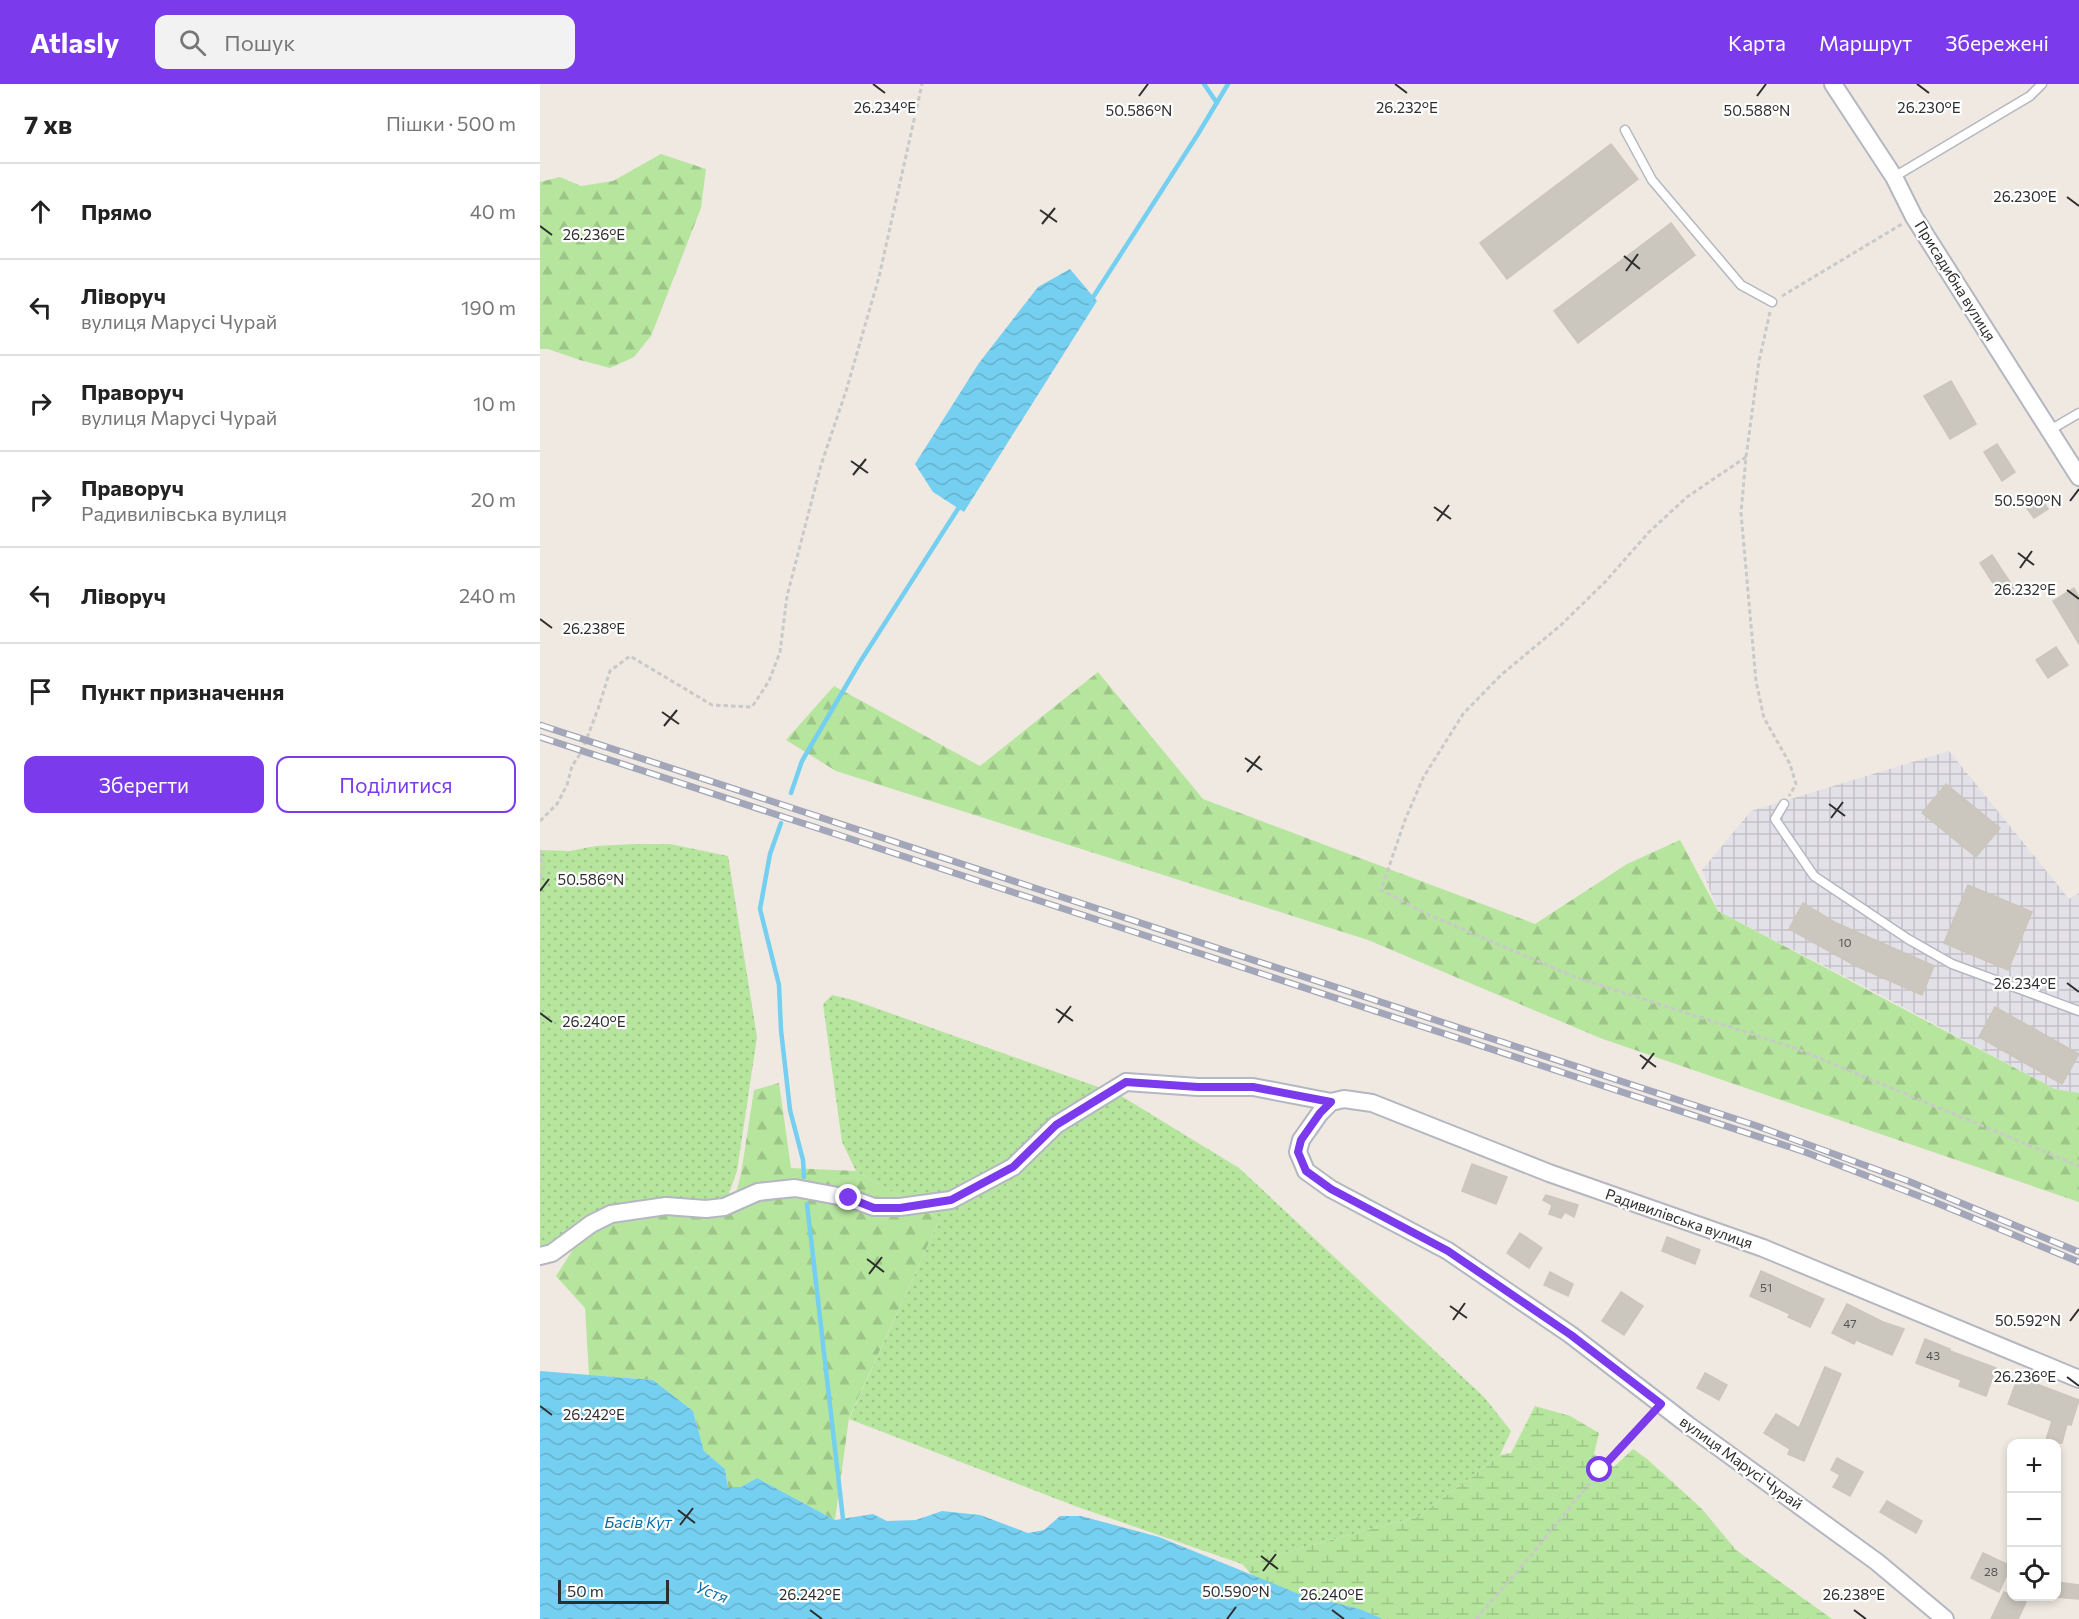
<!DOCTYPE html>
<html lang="uk">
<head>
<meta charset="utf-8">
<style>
	body { margin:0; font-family:Commissioner,sans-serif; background:#f2f2f2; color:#222 }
	.controls { position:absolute; right:18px; bottom:18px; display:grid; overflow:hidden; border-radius:12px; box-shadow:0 3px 9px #0003 }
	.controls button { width:54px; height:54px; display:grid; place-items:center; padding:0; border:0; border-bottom:2px solid #e0e0e0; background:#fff; color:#222; font:30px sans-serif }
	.scale { position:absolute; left:18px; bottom:15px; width:111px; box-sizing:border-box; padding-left:6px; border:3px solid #2e2e2e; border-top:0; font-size:16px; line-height:21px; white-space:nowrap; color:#2e2e2e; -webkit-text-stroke:4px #fff; paint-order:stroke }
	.stop { position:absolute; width:18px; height:18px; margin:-14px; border:4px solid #7c3aed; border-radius:50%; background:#fff }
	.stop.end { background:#7c3aed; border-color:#fff; box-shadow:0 2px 6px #0008 }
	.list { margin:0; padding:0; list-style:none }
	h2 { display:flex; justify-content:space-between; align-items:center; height:78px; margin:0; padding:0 24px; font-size:26px }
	h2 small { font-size:20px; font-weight:400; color:#767676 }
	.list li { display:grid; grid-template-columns:39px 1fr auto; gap:18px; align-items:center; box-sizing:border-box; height:96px; padding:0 24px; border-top:2px solid #e0e0e0 }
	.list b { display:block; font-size:22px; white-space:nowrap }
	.list p { margin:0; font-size:20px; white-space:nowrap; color:#767676 }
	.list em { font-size:20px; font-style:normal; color:#767676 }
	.actions { display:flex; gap:12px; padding:18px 24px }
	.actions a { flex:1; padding:14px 0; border:2px solid #7c3aed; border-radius:12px; text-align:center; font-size:21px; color:#7c3aed }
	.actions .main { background:#7c3aed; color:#fff }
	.icon { flex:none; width:33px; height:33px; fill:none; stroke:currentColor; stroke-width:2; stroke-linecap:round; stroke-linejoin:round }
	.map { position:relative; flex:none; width:1539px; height:1535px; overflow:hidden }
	header { display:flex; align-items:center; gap:36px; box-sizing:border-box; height:84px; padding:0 30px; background:#7c3aed; color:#fff }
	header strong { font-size:28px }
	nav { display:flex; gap:33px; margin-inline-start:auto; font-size:21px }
	.search { width:420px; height:54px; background:#f2f2f2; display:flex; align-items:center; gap:15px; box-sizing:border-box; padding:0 21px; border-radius:12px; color:#767676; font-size:22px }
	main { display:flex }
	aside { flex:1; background:#fff }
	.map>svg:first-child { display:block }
</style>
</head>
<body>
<header>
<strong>Atlasly</strong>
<div class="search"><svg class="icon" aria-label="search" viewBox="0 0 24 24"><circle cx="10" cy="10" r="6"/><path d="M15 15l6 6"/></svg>Пошук</div>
<nav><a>Карта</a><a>Маршрут</a><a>Збережені</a></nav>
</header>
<main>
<aside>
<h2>7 хв<small>Пішки · 500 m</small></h2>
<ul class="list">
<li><svg class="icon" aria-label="ahead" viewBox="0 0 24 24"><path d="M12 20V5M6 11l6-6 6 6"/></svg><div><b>Прямо</b></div><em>40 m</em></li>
<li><svg class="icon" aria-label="left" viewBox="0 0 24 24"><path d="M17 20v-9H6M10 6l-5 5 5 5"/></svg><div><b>Ліворуч</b><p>вулиця Марусі Чурай</p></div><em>190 m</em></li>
<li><svg class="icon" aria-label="right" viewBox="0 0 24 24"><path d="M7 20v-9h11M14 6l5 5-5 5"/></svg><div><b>Праворуч</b><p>вулиця Марусі Чурай</p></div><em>10 m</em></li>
<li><svg class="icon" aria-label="right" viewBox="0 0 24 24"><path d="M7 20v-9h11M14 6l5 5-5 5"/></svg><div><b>Праворуч</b><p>Радивилівська вулиця</p></div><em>20 m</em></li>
<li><svg class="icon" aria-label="left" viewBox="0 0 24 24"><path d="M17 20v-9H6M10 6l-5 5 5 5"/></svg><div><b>Ліворуч</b></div><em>240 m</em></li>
<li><svg class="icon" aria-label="arrive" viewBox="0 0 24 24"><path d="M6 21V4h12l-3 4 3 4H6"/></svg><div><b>Пункт призначення</b></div></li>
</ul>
<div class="actions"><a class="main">Зберегти</a><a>Поділитися</a></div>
</aside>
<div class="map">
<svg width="1539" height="1535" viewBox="0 0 1539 1535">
	<defs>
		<pattern id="industrial-grid" width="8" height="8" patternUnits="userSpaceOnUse" patternTransform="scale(1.5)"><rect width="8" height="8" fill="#e3e1e8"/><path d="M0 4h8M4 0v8" fill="none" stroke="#c3c1c7"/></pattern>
		<pattern id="forest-firs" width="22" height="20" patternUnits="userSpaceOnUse" patternTransform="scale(1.5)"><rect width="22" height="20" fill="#b6e59e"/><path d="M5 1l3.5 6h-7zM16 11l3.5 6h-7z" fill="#9dc588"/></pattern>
		<pattern id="wetland-marsh" width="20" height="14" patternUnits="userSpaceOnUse" patternTransform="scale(1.5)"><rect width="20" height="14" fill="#b6e59e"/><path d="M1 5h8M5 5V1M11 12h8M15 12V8" fill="none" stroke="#9dc588"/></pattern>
		<pattern id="garden-dots" width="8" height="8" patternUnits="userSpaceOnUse" patternTransform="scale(1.5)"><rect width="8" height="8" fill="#b6e59e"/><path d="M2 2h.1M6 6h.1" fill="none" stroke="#9dc588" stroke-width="1.8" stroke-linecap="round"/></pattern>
		<pattern id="water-waves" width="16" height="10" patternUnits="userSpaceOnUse" patternTransform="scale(1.5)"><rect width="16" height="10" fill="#75cff0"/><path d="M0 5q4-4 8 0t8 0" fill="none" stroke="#66b2ce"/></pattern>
	</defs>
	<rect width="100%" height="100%" fill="#efe9e1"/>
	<path fill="url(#industrial-grid)" d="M1409 667 1529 815 1539 809V1009L1515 1005 1346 914 1178 827 1162 786 1211 727Z"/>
	<path fill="url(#forest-firs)" d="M121 70 166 85 161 124 111 252 94 273 70 284 40 276 8 265H0V98L20 93 41 102 73 97Z
		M558 588 663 715 995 840 1087 780 1140 756 1178 827 1515 1005 1539 1009V1118L1060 954 828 856 296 687 246 656 294 602 440 682Z
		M239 999 251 1084 316 1087 400 1135 309 1334 295 1436 217 1394 201 1403H188L185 1385 164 1367 153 1327 113 1296 49 1291 45 1224 16 1192 36 1161 64 1139 101 1136 135 1127 192 1125 201 1090 214 1006Z"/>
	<path fill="url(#wetland-marsh)" d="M995 1322 1030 1332 1059 1349 1054 1370 1074 1383 1093 1365 1107 1375 1162 1425 1196 1466 1292 1535H843L820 1525 759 1510 714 1493 702 1480 879 1432 960 1371 971 1369Z"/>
	<path fill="url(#garden-dots)" d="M94 760H130L188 772 217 953 197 1087 184 1123 71 1130 0 1172V766L30 767 56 762Z
		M292 911 313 916 578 1010 699 1084 944 1313 971 1347 960 1371 879 1432 702 1480 535 1422 309 1335 400 1135 316 1087 302 1058 283 920Z"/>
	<path fill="url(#water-waves)" d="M530 185 557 217 424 428 393 408 375 380 439 279 498 203Z
		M0 1287 113 1296 153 1327 164 1367 185 1385 188 1403H201L217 1394 295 1436 333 1430 347 1437 376 1436 402 1427 440 1431 488 1449 504 1446 520 1432H541L619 1453 759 1510 820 1525 843 1535H0Z"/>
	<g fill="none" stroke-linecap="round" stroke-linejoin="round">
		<path stroke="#75cff0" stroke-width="4.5" d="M664 0 677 19
			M550 218 658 50 688 0
			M251 709 262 677 320 578 421 420
			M241 739 230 770 220 825 239 901 241 946 250 1026 263 1076 264 1093
			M267 1120 303 1435"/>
	</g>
	<path fill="#cbc7bf" stroke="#cbc5ba" stroke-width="1.5" d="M1071 60 1098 95 967 195 940 159Z
		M1131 139 1155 171 1038 259 1014 227Z
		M1411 297 1436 340 1410 355 1384 312Z
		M1457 360 1475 388 1462 397 1444 368Z
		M1498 409 1508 425 1494 434 1483 419Z
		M1452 471 1474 504 1462 513 1440 479Z
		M1534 504 1539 513V560L1513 517Z
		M1516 563 1528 581 1508 594 1496 576Z
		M1406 700 1460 744 1436 773 1382 729Z
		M1428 801 1492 828 1468 886 1404 859Z
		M1263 819 1294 838 1394 882 1382 911 1316 882 1249 845Z
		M1455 923 1539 970 1522 1000 1439 953Z
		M932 1080 967 1093 956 1120 922 1107Z
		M1006 1111 1038 1121 1034 1133 1025 1128 1021 1134 1009 1130 1012 1121 1003 1116Z
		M980 1149 1002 1164 989 1184 967 1169Z
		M1127 1153 1160 1166 1155 1180 1122 1167Z
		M1221 1187 1284 1215 1270 1243 1248 1233 1250 1230 1210 1212Z
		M1010 1188 1033 1200 1028 1212 1004 1201Z
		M1081 1208 1103 1222 1084 1251 1062 1237Z
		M1307 1220 1343 1238 1364 1245 1352 1271 1316 1256 1314 1260 1292 1249Z
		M1385 1255 1410 1265V1267L1456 1284 1446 1312 1419 1302 1421 1296 1376 1279Z
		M1285 1283 1301 1290 1264 1377 1248 1370 1250 1365 1224 1349 1236 1330 1259 1344Z
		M1165 1289 1187 1301 1179 1316 1157 1304Z
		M1478 1293 1539 1316 1531 1341 1527 1340 1522 1359H1505L1512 1337 1468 1320Z
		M1297 1374 1323 1388 1310 1412 1293 1403 1300 1391 1291 1386Z
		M1347 1417 1382 1437 1376 1449 1340 1428Z
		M1443 1469 1471 1482 1459 1508 1431 1494Z
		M1516 1498 1539 1501V1515L1516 1513Z
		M1464 1508 1486 1518 1478 1535H1451Z"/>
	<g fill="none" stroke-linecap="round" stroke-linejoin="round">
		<defs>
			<path id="lane" d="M1085 46 1112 96 1201 201 1232 218
				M1354 93 1490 12 1502 0
				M1510 346 1539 329
				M1244 720 1235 735 1274 792 1368 855 1412 880 1539 927"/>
			<path id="street" d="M1293 0 1354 93 1374 133 1539 393
				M0 1172 12 1169 51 1140 71 1130 126 1122 166 1125 184 1123 218 1108 255 1104 309 1114 334 1123H360L411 1116 473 1083 516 1041 586 998 658 1003H713L791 1018
				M1405 1535 1337 1478 1148 1341 1031 1251 908 1167 791 1105 766 1087 758 1068 761 1056 780 1029 791 1018 804 1015 832 1019 1009 1089 1223 1164 1539 1295"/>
		</defs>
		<use href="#lane" stroke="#b4b7c1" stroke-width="11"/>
		<use href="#street" stroke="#b4b7c1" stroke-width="20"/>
		<path stroke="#c9c9c9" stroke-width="3" stroke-dasharray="4.5 3" stroke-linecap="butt" d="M1242 212 1362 140
			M1230 228 1219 277 1206 373 1201 429 1216 597 1224 634 1250 680 1256 700 1249 712
			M1206 373 1147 413 1109 448 1066 497 1021 541 961 591 923 630 883 694 865 736 841 806 887 830 1035 893 1255 964 1539 1082
			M0 737 17 720 27 701 32 682 42 667 58 625 70 587 90 572 172 621 212 623 229 597 240 568 247 512 281 381 306 307 339 193 382 0
			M0 767 3 784 0 795
			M936 1535 988 1475 1060 1386 1112 1330"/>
		<use href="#lane" stroke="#fff" stroke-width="8"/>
		<use href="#street" stroke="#fff" stroke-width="16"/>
		<defs>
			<path id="rail" d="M0 641 1217 1042 1368 1097 1539 1168
				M0 653 1265 1068 1392 1117 1539 1178"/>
		</defs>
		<use href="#rail" stroke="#a3a6b8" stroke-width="7"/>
		<use href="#rail" stroke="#fff" stroke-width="4.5" stroke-dasharray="14" stroke-linecap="butt"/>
	</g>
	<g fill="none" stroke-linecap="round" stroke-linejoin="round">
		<path stroke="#7c3aed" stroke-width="8" d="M309 1114 334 1124H360L411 1116 473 1083 516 1041 586 998 658 1003H713L791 1018 780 1029 761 1056 758 1068 766 1087 791 1105 908 1167 1031 1251 1121 1320 1060 1386"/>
	</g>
	<path fill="none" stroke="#2e2e2e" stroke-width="2" d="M333 0 345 9M855 0 867 9M1377 0 1389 9M599 12 608 0M1217 12 1226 0M1527 113 1539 122M500 126 517 138M502 140 515 124M0 142 12 151M1084 172 1100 185M1086 187 1098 170M311 377 328 389M313 391 326 375M1530 417 1539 405M894 423 911 435M897 437 909 421M1478 469 1494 481M1480 484 1492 467M1527 506 1539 515M0 535 12 544M122 628 139 640M124 642 137 626M705 674 722 686M707 688 720 672M1289 720 1305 732M1291 734 1303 718M0 807 9 795M1527 899 1539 908M516 925 533 937M0 929 12 938M518 939 531 922M1100 971 1116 983M1102 985 1114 969M327 1175 344 1188M329 1190 342 1173M910 1222 927 1234M913 1236 925 1219M1530 1237 1539 1225M1527 1293 1539 1302M0 1322 12 1331M138 1426 155 1439M140 1441 153 1424M721 1472 738 1485M723 1487 736 1470M270 1526 282 1535M792 1526 804 1535M1314 1526 1326 1535M687 1535 696 1523"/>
	<g text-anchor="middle" stroke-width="4.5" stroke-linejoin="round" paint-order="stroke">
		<g font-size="12" fill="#555452">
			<text x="1305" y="863">10</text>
			<text x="1226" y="1208">51</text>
			<text x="1310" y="1244">47</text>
			<text x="1393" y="1276">43</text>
			<text x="1451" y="1492">28</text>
		</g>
		<g font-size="15" fill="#2e2e2e" stroke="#fff">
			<text transform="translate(1415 197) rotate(58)" y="5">Присадибна вулиця</text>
			<text transform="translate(1139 1135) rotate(19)" y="5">Радивилівська вулиця</text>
			<text transform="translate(1201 1379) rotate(36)" y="5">вулиця Марусі Чурай</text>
		</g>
		<g font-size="16" font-style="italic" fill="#0d6fa3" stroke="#fff">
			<text x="98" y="1444">Басів Кут</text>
			<text transform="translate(172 1508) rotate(21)" y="6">Устя</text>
		</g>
	</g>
	<g font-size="15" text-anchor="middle" fill="#2e2e2e" stroke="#fff" stroke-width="4.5" stroke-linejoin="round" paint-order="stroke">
		<text x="345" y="29">26.234°E</text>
		<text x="867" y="29">26.232°E</text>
		<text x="1389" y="29">26.230°E</text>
		<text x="599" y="32">50.586°N</text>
		<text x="1217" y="32">50.588°N</text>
		<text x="1485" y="118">26.230°E</text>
		<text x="54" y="156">26.236°E</text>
		<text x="1488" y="422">50.590°N</text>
		<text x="1485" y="511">26.232°E</text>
		<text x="54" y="550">26.238°E</text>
		<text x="51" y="801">50.586°N</text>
		<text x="1485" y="905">26.234°E</text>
		<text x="54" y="943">26.240°E</text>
		<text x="1488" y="1242">50.592°N</text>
		<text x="1485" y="1298">26.236°E</text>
		<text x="54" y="1336">26.242°E</text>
		<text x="696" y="1513">50.590°N</text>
		<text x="270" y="1516">26.242°E</text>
		<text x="792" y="1516">26.240°E</text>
		<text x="1314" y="1516">26.238°E</text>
	</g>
</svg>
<div class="controls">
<button>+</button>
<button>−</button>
<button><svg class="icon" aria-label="locate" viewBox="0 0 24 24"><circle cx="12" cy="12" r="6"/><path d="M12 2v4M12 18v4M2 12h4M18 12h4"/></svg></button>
</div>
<div class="scale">50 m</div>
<div class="stop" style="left:1060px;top:1386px"></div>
<div class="stop end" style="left:309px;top:1114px"></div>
</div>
</main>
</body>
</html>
